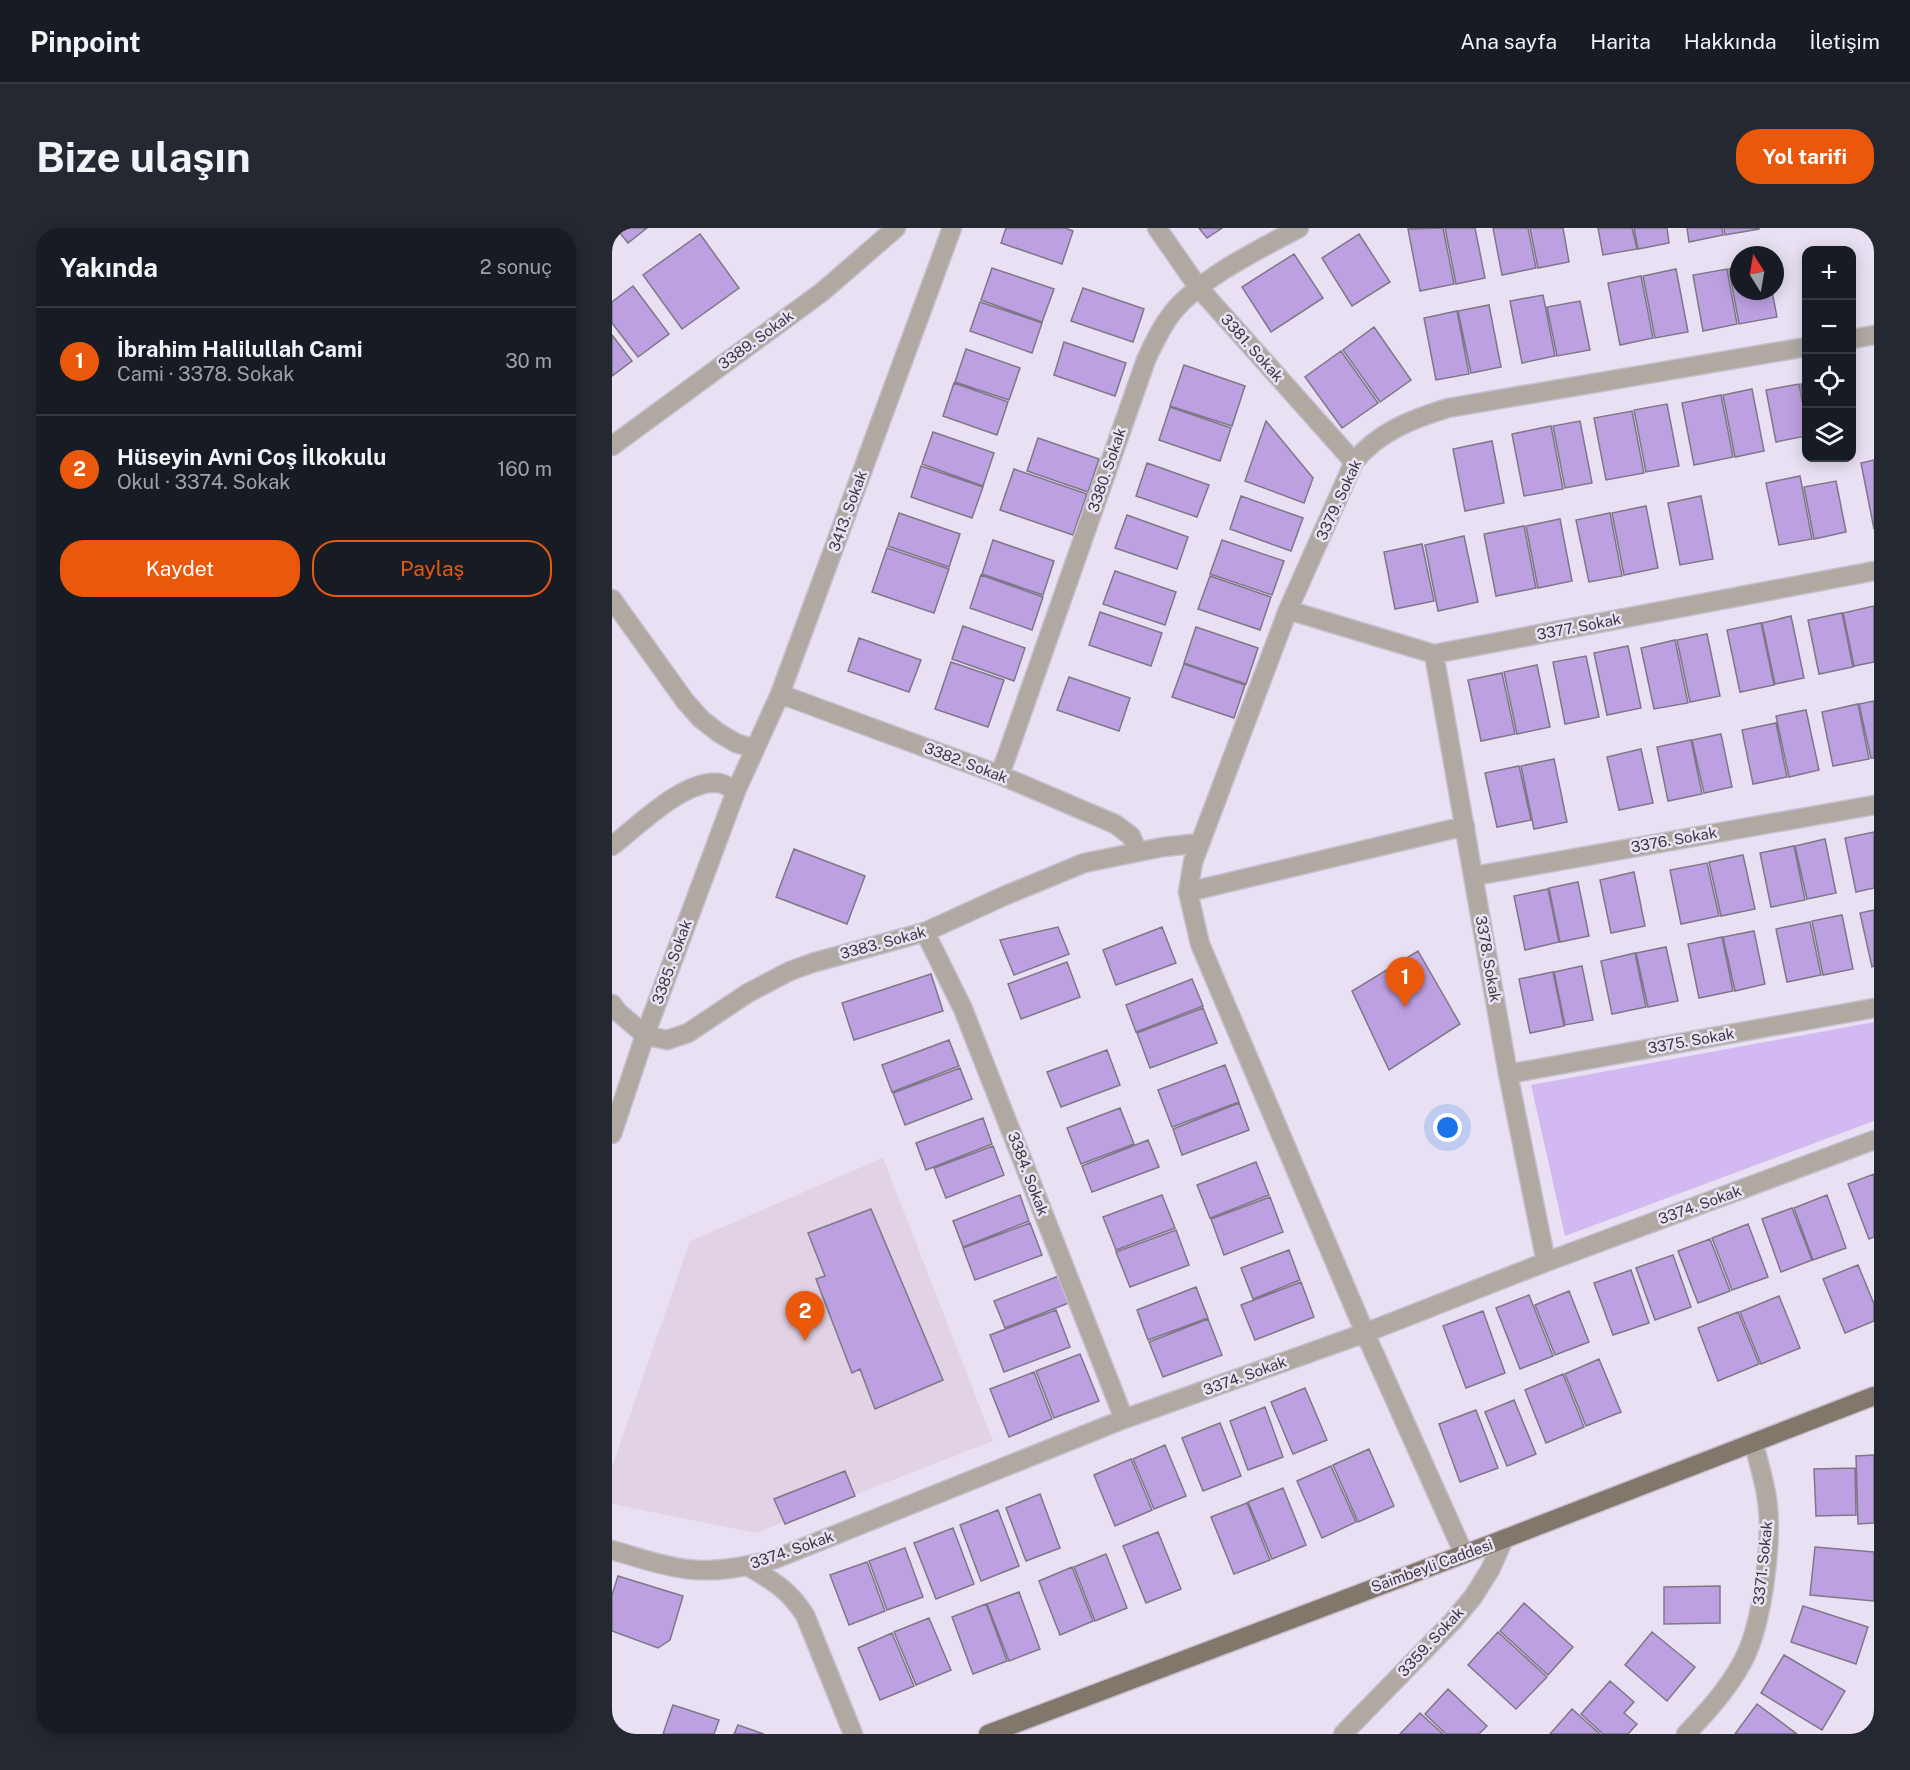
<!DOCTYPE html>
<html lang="tr">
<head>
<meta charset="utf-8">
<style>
	body { margin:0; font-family:"Public Sans",sans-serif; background:#242831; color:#f1f3f6 }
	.controls { position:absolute; right:18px; top:18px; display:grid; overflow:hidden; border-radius:12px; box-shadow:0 3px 15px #0003 }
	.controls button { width:54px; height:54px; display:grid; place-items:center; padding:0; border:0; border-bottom:2px solid #363941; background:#171b24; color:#f1f3f6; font:30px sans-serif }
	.compass { position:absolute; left:1118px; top:18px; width:54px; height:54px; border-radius:50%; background:#171b24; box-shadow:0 3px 15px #0003; rotate:349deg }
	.you { position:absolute; left:836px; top:900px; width:21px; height:21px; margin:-15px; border:4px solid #fff; border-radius:50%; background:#1a73e8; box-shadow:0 0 0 9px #1a73e833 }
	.badge { display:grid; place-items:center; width:39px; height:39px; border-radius:50%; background:#ea580c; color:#fff; font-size:20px; font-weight:700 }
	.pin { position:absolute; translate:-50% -50px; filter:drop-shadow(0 2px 3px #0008) }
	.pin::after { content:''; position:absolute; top:32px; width:21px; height:18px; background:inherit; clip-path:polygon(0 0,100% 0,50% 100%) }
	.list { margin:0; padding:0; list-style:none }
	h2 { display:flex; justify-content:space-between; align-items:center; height:78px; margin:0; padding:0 24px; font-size:26px }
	h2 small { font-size:20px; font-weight:400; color:#9ea1a6 }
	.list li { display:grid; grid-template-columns:39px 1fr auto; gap:18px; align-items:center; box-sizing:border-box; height:108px; padding:0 24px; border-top:2px solid #363941 }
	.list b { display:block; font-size:22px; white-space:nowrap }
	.list p { margin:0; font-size:20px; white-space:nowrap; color:#9ea1a6 }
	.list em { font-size:20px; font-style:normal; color:#9ea1a6 }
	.actions { display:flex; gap:12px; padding:18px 24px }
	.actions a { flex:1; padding:14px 0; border:2px solid #ea580c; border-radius:24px; text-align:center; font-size:21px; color:#ea580c }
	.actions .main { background:#ea580c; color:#fff }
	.icon { flex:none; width:33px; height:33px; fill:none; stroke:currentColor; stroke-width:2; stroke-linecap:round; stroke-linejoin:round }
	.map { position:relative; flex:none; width:1262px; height:1506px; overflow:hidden; border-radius:24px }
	header { display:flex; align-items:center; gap:36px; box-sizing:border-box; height:84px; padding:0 30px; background:#171b24; border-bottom:2px solid #363941 }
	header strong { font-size:28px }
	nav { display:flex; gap:33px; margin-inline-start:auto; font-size:21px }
	.intro { display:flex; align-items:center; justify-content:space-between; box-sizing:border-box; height:144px; padding:0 36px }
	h1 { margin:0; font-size:42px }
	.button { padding:15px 27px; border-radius:24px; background:#ea580c; color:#fff; font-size:21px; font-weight:700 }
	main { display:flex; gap:36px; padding:0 36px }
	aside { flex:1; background:#171b24; border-radius:24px; box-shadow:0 3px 15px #0003 }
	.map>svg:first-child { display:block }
</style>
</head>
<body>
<header>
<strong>Pinpoint</strong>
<nav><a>Ana sayfa</a><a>Harita</a><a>Hakkında</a><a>İletişim</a></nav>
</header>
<div class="intro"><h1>Bize ulaşın</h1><a class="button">Yol tarifi</a></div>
<main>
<aside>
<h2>Yakında<small>2 sonuç</small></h2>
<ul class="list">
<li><span class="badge">1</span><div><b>İbrahim Halilullah Cami</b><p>Cami · 3378. Sokak</p></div><em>30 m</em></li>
<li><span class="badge">2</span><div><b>Hüseyin Avni Coş İlkokulu</b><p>Okul · 3374. Sokak</p></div><em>160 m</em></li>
</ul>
<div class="actions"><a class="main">Kaydet</a><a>Paylaş</a></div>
</aside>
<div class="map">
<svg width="1262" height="1506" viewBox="0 0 1262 1506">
	<rect width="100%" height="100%" fill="#e9e1f3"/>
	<path fill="#e1d2e5" d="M271 930 381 1213 144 1305 0 1276V1239L78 1013Z"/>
	<path fill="#d2b9f2" d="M1262 794V893L953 1008 919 857Z"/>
	<path fill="#bda0e2" stroke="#7e7788" stroke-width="1.5" d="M4 0H35L16 15Z
		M394 0H453L461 3 450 36 389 15Z
		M587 0H610L595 10Z
		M831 0 842 56 808 63 796 1Z
		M833 0H863L873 50 844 56Z
		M881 0H916L924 40 890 47Z
		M918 0H951L957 34 926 40Z
		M986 0H1020L1025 21 991 27Z
		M1022 0H1055L1057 15 1026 21Z
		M1075 0H1110L1111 7 1077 14Z
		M1112 0H1147V1L1113 7Z
		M88 6 127 60 70 101 31 47Z
		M747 6 778 54 740 78 710 30Z
		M682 26 711 70 659 104 630 59Z
		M1127 39V63H1160L1165 89 1127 96 1117 41Z
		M380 40 442 61 430 94 369 72Z
		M1064 41 1076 104 1043 110 1031 48Z
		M1115 41 1125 96 1091 103 1081 47Z
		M1029 48 1041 110 1008 117 996 55Z
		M21 58 57 106 26 129 0 95V74Z
		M471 60 532 81 521 114 459 93Z
		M931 67 943 128 910 135 898 73Z
		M968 73 978 122 945 128 935 79Z
		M368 74 430 95 420 125 358 103Z
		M877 77 889 139 859 145 846 83Z
		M845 83 857 146 824 152 812 90Z
		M762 99 799 152 768 174 731 122Z
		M0 107 20 133 0 148Z
		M452 114 514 135 503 168 442 147Z
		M354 121 408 140 397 172 343 154Z
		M729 123 766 175 730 200 693 149Z
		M572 137 633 158 620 198 558 178Z
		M342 155 396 174 385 207 331 188Z
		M1194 155V184L1189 156Z
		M1187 156 1194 192V208L1164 214 1154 162Z
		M1140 161 1152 223 1123 229 1111 167Z
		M1109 167 1121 229 1082 237 1070 175Z
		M1055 176 1067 238 1034 244 1022 182Z
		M558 179 619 200 608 233 547 212Z
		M1020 183 1032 245 994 252 982 190Z
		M654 193 701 250 692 275 633 253Z
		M968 193 980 255 953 260 941 198Z
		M939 198 951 261 912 268 900 206Z
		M321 204 382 225 371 258 310 236Z
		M426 210 487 231 476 264 415 243Z
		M880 213 892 275 853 283 841 221Z
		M1262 232V301L1249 235Z
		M535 235 597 257 585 289 524 268Z
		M309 238 371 259 360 290 299 269Z
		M402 241 475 266 461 307 388 282Z
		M1188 248 1200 311 1167 317 1154 255Z
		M1224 253 1234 304 1202 311 1192 259Z
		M629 268 691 290 679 323 618 301Z
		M1089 268 1101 331 1068 337 1056 275Z
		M1034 278 1046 340 1012 347 1000 285Z
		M287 285 348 306 337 339 276 318Z
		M998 285 1010 348 977 354 964 292Z
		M515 287 576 309 565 341 503 320Z
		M948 291 960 353 926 360 914 298Z
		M912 298 924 360 884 368 872 306Z
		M852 308 866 374 826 383 813 317Z
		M381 312 442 333 431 367 370 346Z
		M610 312 672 333 660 367 598 346Z
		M810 316 822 373 783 381 772 324Z
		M275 320 337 341 322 385 260 364Z
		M503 343 564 364 553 397 491 376Z
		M369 347 431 369 420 402 358 380Z
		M598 348 659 369 648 402 586 381Z
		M1262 378V434L1242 438 1231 385Z
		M488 384 550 405 539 438 477 417Z
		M1230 385 1241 439 1207 446 1196 392Z
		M1179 388 1192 450 1163 456 1150 395Z
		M1149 395 1162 457 1128 464 1115 402Z
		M351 398 413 420 402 453 340 431Z
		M584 399 646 420 634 456 572 435Z
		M1095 406 1108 468 1078 474 1065 412Z
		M247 410 309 432 297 464 236 443Z
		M1063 412 1076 475 1042 481 1029 420Z
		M1016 418 1029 480 995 487 982 425Z
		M974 428 987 489 953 496 941 434Z
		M339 434 392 452 376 499 323 481Z
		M572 436 633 457 622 490 560 469Z
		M925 437 938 499 905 506 892 444Z
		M890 445 903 506 869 513 856 452Z
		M457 449 518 470 507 503 445 482Z
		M1262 473V530H1259L1247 476Z
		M1246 476 1257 531 1221 538 1210 484Z
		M1194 482 1207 542 1177 549 1164 488Z
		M1164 495 1175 549 1141 556 1130 502Z
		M1109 506 1120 559 1092 565 1080 512Z
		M1079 512 1090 566 1056 573 1045 519Z
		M1029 521 1041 575 1007 582 995 529Z
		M942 531 955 594 922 601 909 538Z
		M907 538 919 592 885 599 873 545Z
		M1262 604V660L1244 664 1233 610Z
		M1213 611 1224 665 1195 671 1183 618Z
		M1182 618 1193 672 1159 679 1148 625Z
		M182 621 253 648 235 696 164 669Z
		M1131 627 1143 681 1109 688 1097 634Z
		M1095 635 1107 688 1069 696 1058 642Z
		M1022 644 1033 698 999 705 988 652Z
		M966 654 977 708 948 714 937 660Z
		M936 661 947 714 913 722 902 668Z
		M1262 682V738L1260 739 1248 685Z
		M1230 687 1241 741 1211 747 1200 693Z
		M1198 694 1209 747 1175 754 1164 701Z
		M446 699 457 726 402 747 388 712Z
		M550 699 564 735 504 757 491 722Z
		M1142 703 1153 756 1123 763 1111 709Z
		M1110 709 1121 763 1087 770 1076 716Z
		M1054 719 1066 773 1036 779 1024 725Z
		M806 723 848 796 777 842 740 763Z
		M1023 725 1034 779 1000 786 989 733Z
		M455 734 468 769 409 791 396 756Z
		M970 738 981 792 953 797 942 744Z
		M941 744 952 798 918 805 907 751Z
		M319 746 331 783 242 812 230 775Z
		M580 751 591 778 524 804 514 777Z
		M591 780 605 815 538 840 525 805Z
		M337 812 347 838 280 864 270 837Z
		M495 822 508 857 449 879 435 844Z
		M613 837 627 874 560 899 546 862Z
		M348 840 360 871 293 897 281 865Z
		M627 875 637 902 570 927 561 901Z
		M508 880 522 916 469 936 455 900Z
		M371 890 380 916 314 942 304 915Z
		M536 912 547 939 480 964 470 938Z
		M381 918 392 947 334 970 322 940Z
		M644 934 657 967 598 990 585 957Z
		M1262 946V1009L1257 1011 1236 956Z
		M408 967 417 993 351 1019 341 993Z
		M550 967 563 1000 504 1022 491 989Z
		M1215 967 1234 1020 1201 1032 1182 980Z
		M658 969 671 1004 612 1027 599 991Z
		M1180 980 1200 1032 1169 1044 1150 991Z
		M259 981 331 1152 263 1181 248 1141 240 1145 204 1051 213 1048 196 1005Z
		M418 995 430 1027 363 1052 351 1020Z
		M1136 996 1156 1049 1120 1062 1100 1010Z
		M564 1002 577 1037 518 1059 504 1024Z
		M1098 1011 1118 1063 1086 1075 1066 1023Z
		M677 1022 688 1052 641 1071 629 1040Z
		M1061 1027 1079 1079 1043 1092 1024 1040Z
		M1246 1037 1262 1076V1093L1233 1105 1211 1051Z
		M1019 1042 1037 1095 1001 1107 982 1055Z
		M449 1047 459 1074 393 1100 382 1073Z
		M689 1054 702 1089 643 1112 629 1077Z
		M584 1059 596 1090 536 1112 525 1082Z
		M957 1063 977 1114 943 1127 923 1077Z
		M917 1067 941 1128 908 1141 884 1080Z
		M1167 1068 1188 1120 1149 1136 1128 1084Z
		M444 1082 458 1119 392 1144 378 1107Z
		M871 1083 893 1145 854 1160 831 1098Z
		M1126 1084 1147 1136 1106 1153 1086 1100Z
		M596 1091 610 1127 551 1149 537 1114Z
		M468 1126 487 1173 442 1190 424 1143Z
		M987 1131 1009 1184 974 1198 953 1146Z
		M422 1144 440 1191 397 1209 378 1161Z
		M951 1146 972 1199 934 1215 913 1162Z
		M693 1160 715 1212 681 1226 659 1174Z
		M902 1172 924 1226 895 1238 873 1184Z
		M653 1179 671 1229 636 1242 618 1193Z
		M864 1182 886 1240 848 1254 827 1196Z
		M608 1195 629 1248 591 1263 570 1210Z
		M553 1217 574 1268 542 1281 521 1231Z
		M757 1221 782 1278 746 1294 721 1237Z
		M1262 1227V1295L1246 1296 1244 1228Z
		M519 1231 540 1282 503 1298 482 1247Z
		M719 1238 744 1294 710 1310 685 1253Z
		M1243 1240 1244 1287 1204 1288 1202 1241Z
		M233 1243 243 1268 173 1296 162 1271Z
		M671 1260 694 1317 660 1331 636 1274Z
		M428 1266 448 1320 414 1333 394 1280Z
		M635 1275 658 1332 622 1346 599 1289Z
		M386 1282 407 1338 369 1353 348 1297Z
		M341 1300 362 1356 324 1371 302 1315Z
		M546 1304 569 1361 534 1375 511 1318Z
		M1203 1319 1262 1324V1373L1198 1367Z
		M293 1320 311 1369 275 1382 257 1333Z
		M494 1326 515 1380 483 1393 462 1339Z
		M255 1334 273 1383 237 1397 218 1347Z
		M460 1339 481 1393 448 1407 427 1353Z
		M6 1348 71 1368 58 1412 46 1420 0 1403V1367Z
		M1108 1358V1395L1052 1396V1359Z
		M407 1364 428 1421 397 1433 375 1376Z
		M912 1375 961 1419 936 1447 888 1403Z
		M374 1376 395 1433 361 1446 340 1389Z
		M1191 1378 1256 1399 1244 1436 1179 1414Z
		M317 1390 339 1442 304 1457 282 1404Z
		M886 1404 935 1449 904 1481 856 1437Z
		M1040 1404 1083 1439 1055 1473 1013 1437Z
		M280 1405 302 1458 268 1472 246 1420Z
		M1172 1427 1233 1463 1210 1502 1149 1465Z
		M998 1453 1022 1474 1012 1485 1025 1496 1016 1506H991L969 1486Z
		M836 1461 875 1498 867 1506H834L813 1486Z
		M1145 1476 1185 1506H1123Z
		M61 1477 107 1492 102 1506H51Z
		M960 1481 988 1506H938Z
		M808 1485 831 1506H788Z
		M126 1497 152 1506H122Z"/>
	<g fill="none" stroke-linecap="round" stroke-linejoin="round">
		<defs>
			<path id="minor" d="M545 0 586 59 742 234
				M1240 111 1262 107
				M0 218 210 64 284 0
				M0 371 73 473 89 491 107 505 124 515 143 521
				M676 382 822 426 1262 343
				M822 426 896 846 934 1034
				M168 466 388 547 503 596 519 608 526 624
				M388 547 534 132C542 115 549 99 561 84 590 49 646 22 687 0
				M0 618C26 598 72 551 107 555 113 556 119 560 124 563
				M862 648 1262 577
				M576 664 853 598
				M313 704 351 781 512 1191
				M0 776 6 784 33 807 55 812 76 805 136 765 178 743 200 735 313 704 392 668 472 635 551 619 588 615
				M896 846 1262 780
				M0 906 33 807 124 563 168 466 340 0
				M0 1322C24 1329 49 1338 74 1341 104 1345 134 1339 163 1331L512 1191 753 1105 934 1034 1262 912
				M852 1326 753 1105 588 716 576 664 581 634 676 382 742 234C766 204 800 191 836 180L1194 119
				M136 1338C162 1354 176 1361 193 1387L241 1506
				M731 1506 841 1393 861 1369 878 1342 892 1311
				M1074 1506C1096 1483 1116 1461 1131 1433 1151 1395 1162 1307 1154 1265 1151 1249 1146 1232 1142 1216"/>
			<path id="major" d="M376 1506 892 1311 1262 1168"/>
		</defs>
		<use href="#minor" stroke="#c6bfcf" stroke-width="21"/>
		<use href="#major" stroke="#c6bfcf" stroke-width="21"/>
		<use href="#minor" stroke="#afa9a2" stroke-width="18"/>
		<use href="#major" stroke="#82776b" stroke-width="18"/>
	</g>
	<g text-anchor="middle" stroke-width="5" stroke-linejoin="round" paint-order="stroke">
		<g font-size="15" fill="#3a373e" stroke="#e9e1f3">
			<text transform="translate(144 112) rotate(-36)" y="5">3389. Sokak</text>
			<text transform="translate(640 120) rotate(48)" y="5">3381. Sokak</text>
			<text transform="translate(495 242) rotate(-71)" y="5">3380. Sokak</text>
			<text transform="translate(727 272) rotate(-65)" y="5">3379. Sokak</text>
			<text transform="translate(236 283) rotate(-70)" y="5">3413. Sokak</text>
			<text transform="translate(967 399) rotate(-11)" y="5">3377. Sokak</text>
			<text transform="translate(354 535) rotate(21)" y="5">3382. Sokak</text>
			<text transform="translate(1062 612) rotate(-10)" y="5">3376. Sokak</text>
			<text transform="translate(271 715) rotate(-15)" y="5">3383. Sokak</text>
			<text transform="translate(876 731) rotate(80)" y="5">3378. Sokak</text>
			<text transform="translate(60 734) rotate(-70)" y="5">3385. Sokak</text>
			<text transform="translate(1079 813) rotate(-10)" y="5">3375. Sokak</text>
			<text transform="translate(416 946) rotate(69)" y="5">3384. Sokak</text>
			<text transform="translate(1088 977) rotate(-20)" y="5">3374. Sokak</text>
			<text transform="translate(633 1148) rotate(-20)" y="5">3374. Sokak</text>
			<text transform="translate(180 1322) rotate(-19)" y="5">3374. Sokak</text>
			<text transform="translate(1151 1335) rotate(-84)" y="5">3371. Sokak</text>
			<text transform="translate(820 1338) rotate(-20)" y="5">Saimbeyli Caddesi</text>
			<text transform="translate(819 1414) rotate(-47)" y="5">3359. Sokak</text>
		</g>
	</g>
</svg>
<div class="controls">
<button>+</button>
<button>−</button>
<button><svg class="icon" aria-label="locate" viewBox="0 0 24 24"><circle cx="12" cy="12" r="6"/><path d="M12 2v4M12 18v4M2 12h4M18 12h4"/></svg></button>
<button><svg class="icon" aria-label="layers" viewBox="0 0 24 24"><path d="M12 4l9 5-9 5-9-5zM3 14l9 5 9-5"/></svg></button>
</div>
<svg class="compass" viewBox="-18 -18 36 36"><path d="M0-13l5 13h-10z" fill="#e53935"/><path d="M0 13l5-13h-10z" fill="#9ea1a6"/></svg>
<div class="you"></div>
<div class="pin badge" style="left:793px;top:779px">1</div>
<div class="pin badge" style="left:193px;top:1113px">2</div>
</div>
</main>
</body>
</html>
